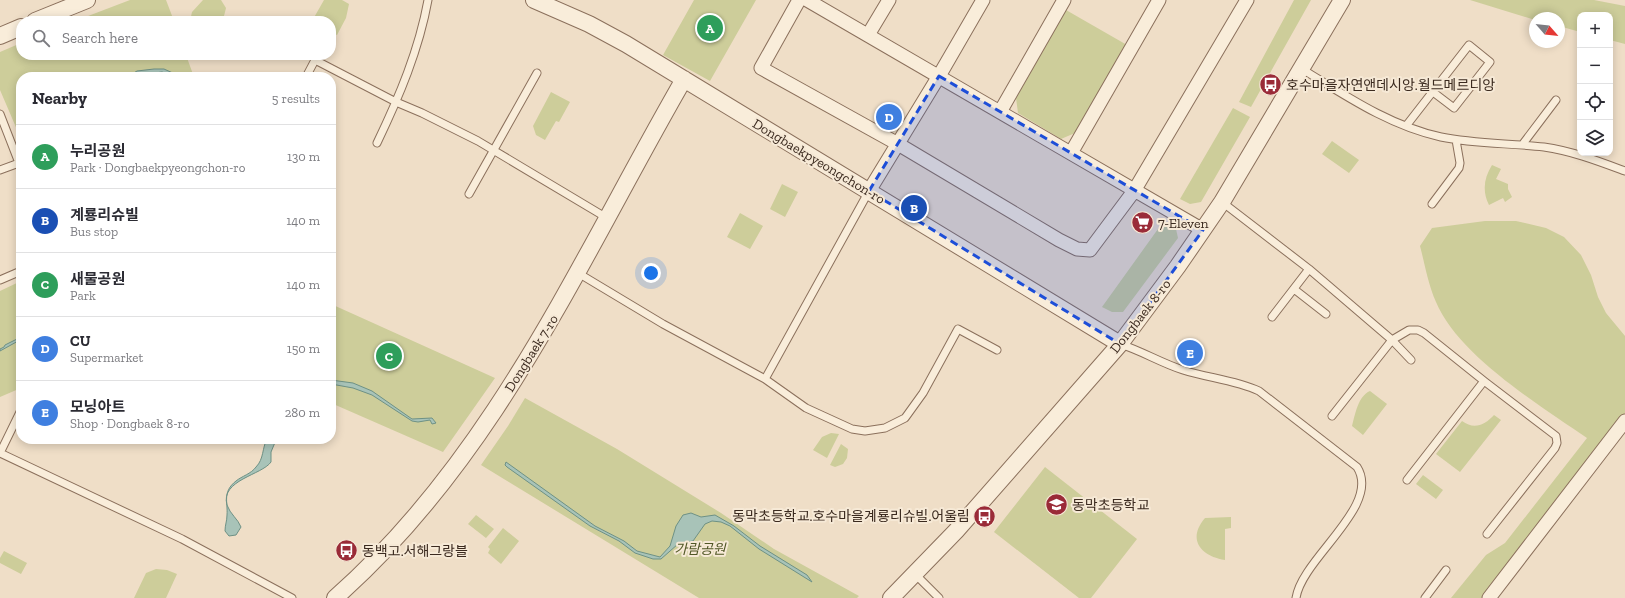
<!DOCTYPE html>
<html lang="en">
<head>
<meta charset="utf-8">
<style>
	body { margin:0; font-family:"Zilla Slab","Noto Sans KR",serif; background:#f2f2f3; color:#2b2b33 }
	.controls { position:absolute; right:12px; top:12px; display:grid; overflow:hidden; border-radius:8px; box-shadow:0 2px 10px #0003 }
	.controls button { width:36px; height:36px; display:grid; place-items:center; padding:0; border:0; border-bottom:1px solid #e1e1e2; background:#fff; color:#2b2b33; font:20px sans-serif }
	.compass { position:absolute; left:1529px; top:12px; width:36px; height:36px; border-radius:50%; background:#fff; box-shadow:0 2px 10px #0003; rotate:118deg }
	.you { position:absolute; left:651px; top:273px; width:14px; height:14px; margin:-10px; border:3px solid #fff; border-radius:50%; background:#1a73e8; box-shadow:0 0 0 6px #1a73e833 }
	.badge { display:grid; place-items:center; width:26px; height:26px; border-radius:50%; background:#9a2b38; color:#fff; font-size:13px; font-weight:700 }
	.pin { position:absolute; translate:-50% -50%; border:2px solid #fff; box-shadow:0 1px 4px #0006 }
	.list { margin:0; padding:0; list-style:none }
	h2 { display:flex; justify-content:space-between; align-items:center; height:52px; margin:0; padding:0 16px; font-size:17px }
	h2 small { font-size:13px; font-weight:400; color:#7c7c81 }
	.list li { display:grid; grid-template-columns:26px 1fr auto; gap:12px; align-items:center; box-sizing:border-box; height:64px; padding:0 16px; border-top:1px solid #e1e1e2 }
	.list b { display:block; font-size:15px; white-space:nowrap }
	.list p { margin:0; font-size:13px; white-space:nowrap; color:#7c7c81 }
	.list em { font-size:13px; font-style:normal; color:#7c7c81 }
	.icon { flex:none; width:22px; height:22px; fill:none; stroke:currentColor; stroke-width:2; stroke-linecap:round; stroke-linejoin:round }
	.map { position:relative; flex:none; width:1625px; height:598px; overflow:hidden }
	.search { position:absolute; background:#fff; box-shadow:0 2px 10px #0003; left:16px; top:16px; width:320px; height:44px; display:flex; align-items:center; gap:10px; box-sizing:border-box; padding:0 14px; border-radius:16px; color:#7c7c81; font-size:15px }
	.panel { position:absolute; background:#fff; box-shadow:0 2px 10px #0003; left:16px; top:72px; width:320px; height:372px; border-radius:16px }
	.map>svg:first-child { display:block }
</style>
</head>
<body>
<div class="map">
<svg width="1625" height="598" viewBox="0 0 1625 598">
	<rect width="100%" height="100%" fill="#efdec7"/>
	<path fill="#cdcd9a" d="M130 0H166L174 21H75Z
		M203 0H221L226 8 224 16 213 21H190L192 12Z
		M324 0H342L349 4 346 18 337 35 331 32V21H312Z
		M694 0H756L710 81 663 55Z
		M1294 0H1311L1251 107 1239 102Z
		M1470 0H1594L1625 6V44L1610 40V15H1580V32L1559 26V18H1535V20Z
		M1066 10 1127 45 1075 133 1061 139 1018 113 1016 98Z
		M21 43V55H186L194 77H21V139L0 90V52Z
		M551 92 570 102 559 122 556 121 545 140 536 135 533 126Z
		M1233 108 1250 117 1201 202 1190 204 1180 199Z
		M1332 141 1359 160 1349 173 1322 154Z
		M1492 165 1501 169 1496 179 1508 184V189L1512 197 1505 202 1503 198 1489 205C1482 191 1484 178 1492 165Z
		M782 184 798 192 785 217 770 209Z
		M740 213 763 226 750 249 727 237Z
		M1485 221H1516L1546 228 1564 237 1581 255 1591 275 1598 297 1606 313 1625 336V413L1482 598H1451L1486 555 1505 543 1587 438C1539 405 1458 355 1436 302 1428 284 1425 265 1420 246L1432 228Z
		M1163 222 1176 229 1178 238 1123 312H1112L1102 307Z
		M21 281V388L0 397V291Z
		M331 304 495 378 443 452 331 403Z
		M1370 391 1387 404 1363 435 1352 426C1355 415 1358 396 1370 391Z
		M525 398 617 449 721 513 774 549 859 596 857 598H699L481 465 508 426Z
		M1494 415 1501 420 1460 472 1436 454 1462 421C1474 430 1485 425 1494 415Z
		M831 433 839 434 827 458 813 450 822 437Z
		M841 444 848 449 847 458 843 464 835 467 830 465Z
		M1045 467 1137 539 1091 598H1079L994 532Z
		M1423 475 1443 490 1436 499 1416 484Z
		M476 515 494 529 486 538 468 524Z
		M1231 517V528L1225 529V560C1200 556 1187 539 1205 518Z
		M503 528 519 541 501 564 488 553 490 549 488 547Z
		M4 551 27 563 21 574 0 563V558Z
		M156 569 167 570 177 574 166 598H134L146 573Z"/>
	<path fill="#a8c3b8" stroke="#6e9185" d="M154 69H164L175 74 176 77 162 72 127 77 137 71Z
		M21 337 20 340 0 351V349L4 347 5 345Z
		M331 380 353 383 372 391 412 419 432 418 436 423 432 424 430 420 418 422 412 421 372 395 353 388 331 384Z
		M267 439 276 440 271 452V462C262 475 220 480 227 505 230 514 238 519 241 527L236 535 229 536 225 531C225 525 227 521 227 515 228 502 222 492 236 481 242 476 251 474 256 467 264 459 262 448 267 439Z
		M506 462 595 526 624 541 637 551 660 557 670 546 676 526 683 515 691 513 701 517 715 515 734 526 760 546 807 575 812 582 759 549 730 526 721 522 712 521 705 524 693 541 678 544 661 559H653L635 553 619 541 590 526 507 467 505 465Z"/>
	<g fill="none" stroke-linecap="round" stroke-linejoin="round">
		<defs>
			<path id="service" d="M1302 69C1346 96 1390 126 1441 137 1475 144 1509 143 1544 147 1572 151 1598 161 1625 171
				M306 77 315 60 396 102 422 113 478 141 607 218
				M0 114 21 168
				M1406 126 1469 45 1490 62 1454 108 1433 92
				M377 143C399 97 419 50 428 0
				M1522 145 1556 100
				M0 170 19 163
				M469 194 537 73
				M1222 202 1309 269 1392 340 1411 360
				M1432 204 1459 168 1460 163 1456 140
				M578 273 663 324 765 379 806 408 852 429 865 431 885 428 905 418 923 393 958 329 997 350
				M0 280 21 271
				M1294 289 1326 314
				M1272 317 1309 269
				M1120 344C1142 351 1161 363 1183 370 1208 378 1235 380 1259 391L1357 467C1382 506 1302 558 1296 598
				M765 379 869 191
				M1484 381 1556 436 1557 443 1555 448 1487 534
				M21 410 0 453 182 539 292 598
				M1332 416 1392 340 1409 330H1418L1424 333 1484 381 1407 480
				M915 574 939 598
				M1425 598 1446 570"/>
			<path id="minor" d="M799 0 761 68 898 144 1059 240 1077 249 1090 250 1134 191 1247 0
				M807 0 1203 230
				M868 35 889 0
				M1000 112 1064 0
				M1071 153 1159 0
				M869 191 939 76 983 0
				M1489 598 1625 421"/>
			<path id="tertiary" d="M534 0 589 24 626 44 1120 344
				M35 21 87 0
				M0 36 21 27
				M335 598C496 456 579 261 684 79
				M891 598 956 531 1120 344 1178 266 1222 202 1342 0"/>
		</defs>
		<use href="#service" stroke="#8b705c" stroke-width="9"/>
		<use href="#minor" stroke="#8b705c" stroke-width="15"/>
		<use href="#tertiary" stroke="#8b705c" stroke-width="18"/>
		<use href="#service" stroke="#f9edda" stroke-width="7"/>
		<use href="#minor" stroke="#f9edda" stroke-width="13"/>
		<use href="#tertiary" stroke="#f9edda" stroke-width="16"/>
	</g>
	<path fill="#1d4ed8" fill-opacity="0.2" stroke="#1d4ed8" stroke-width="3" stroke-dasharray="8 5" stroke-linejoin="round" d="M939 76 1203 230 1120 344 869 191Z"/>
	<defs>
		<symbol id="bus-disc" viewBox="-11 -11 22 22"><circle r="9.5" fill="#9a2b38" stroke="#f6e9d6"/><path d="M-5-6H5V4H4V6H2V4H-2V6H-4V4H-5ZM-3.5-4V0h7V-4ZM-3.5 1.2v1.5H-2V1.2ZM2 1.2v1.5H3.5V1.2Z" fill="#fff"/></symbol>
		<symbol id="supermarket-disc" viewBox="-11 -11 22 22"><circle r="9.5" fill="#9a2b38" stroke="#f6e9d6"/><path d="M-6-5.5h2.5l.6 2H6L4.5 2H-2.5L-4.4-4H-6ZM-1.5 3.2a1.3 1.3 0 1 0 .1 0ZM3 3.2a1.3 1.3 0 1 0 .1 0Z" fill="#fff"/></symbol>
		<symbol id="school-disc" viewBox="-11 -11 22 22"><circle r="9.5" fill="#9a2b38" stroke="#f6e9d6"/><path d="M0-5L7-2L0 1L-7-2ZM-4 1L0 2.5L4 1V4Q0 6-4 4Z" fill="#fff"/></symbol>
	</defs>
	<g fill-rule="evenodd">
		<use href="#bus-disc" x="1258" y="72" width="25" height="25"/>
		<use href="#supermarket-disc" x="1130" y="210" width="25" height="25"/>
		<use href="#school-disc" x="1044" y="492" width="25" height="25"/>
		<use href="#bus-disc" x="972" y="504" width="25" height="25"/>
		<use href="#bus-disc" x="334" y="538" width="25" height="25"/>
	</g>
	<g text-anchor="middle" stroke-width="4" stroke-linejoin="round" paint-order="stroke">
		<g font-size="14" fill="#3b2a1f" stroke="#f6e9d6" text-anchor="start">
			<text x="1286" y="90">호수마을자연앤데시앙.월드메르디앙</text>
			<text x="1158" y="228">7-Eleven</text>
			<text x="1072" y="510">동막초등학교</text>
			<text x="970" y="521" text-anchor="end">동막초등학교.호수마을계룡리슈빌.어울림</text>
			<text x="362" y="556">동백고.서해그랑블</text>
		</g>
		<g font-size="14" fill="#3b2a1f" stroke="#f6e9d6">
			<text transform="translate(819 161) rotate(31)" y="5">Dongbaekpyeongchon-ro</text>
			<text transform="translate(1140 316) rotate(-52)" y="5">Dongbaek 8-ro</text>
			<text transform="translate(531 353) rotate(-58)" y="5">Dongbaek 7-ro</text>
		</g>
		<g font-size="14" font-style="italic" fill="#505726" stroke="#f6e9d6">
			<text x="700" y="554">가람공원</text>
		</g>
	</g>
</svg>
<div class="controls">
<button>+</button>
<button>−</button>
<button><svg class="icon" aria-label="locate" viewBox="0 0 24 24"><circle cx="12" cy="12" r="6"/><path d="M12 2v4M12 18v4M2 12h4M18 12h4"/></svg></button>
<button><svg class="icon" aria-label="layers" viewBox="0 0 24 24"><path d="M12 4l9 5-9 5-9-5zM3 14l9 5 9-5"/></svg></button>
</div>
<svg class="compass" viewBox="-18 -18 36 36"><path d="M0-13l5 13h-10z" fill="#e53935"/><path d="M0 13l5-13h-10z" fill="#7c7c81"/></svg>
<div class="you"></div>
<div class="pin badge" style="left:710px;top:28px;background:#2e9e5b">A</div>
<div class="pin badge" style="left:914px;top:208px;background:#1a4fb4">B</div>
<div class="pin badge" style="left:389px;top:356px;background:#2e9e5b">C</div>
<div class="pin badge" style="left:889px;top:117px;background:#3f7fe0">D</div>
<div class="pin badge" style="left:1190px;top:353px;background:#3f7fe0">E</div>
<div class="search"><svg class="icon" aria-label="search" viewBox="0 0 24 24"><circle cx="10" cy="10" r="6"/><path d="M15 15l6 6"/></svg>Search here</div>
<section class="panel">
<h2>Nearby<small>5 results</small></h2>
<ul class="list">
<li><span class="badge" style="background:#2e9e5b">A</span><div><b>누리공원</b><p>Park · Dongbaekpyeongchon-ro</p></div><em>130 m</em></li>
<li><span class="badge" style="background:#1a4fb4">B</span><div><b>계룡리슈빌</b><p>Bus stop</p></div><em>140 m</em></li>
<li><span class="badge" style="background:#2e9e5b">C</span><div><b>새물공원</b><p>Park</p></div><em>140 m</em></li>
<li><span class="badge" style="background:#3f7fe0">D</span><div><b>CU</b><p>Supermarket</p></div><em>150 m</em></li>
<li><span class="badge" style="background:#3f7fe0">E</span><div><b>모닝아트</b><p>Shop · Dongbaek 8-ro</p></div><em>280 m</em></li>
</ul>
</section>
</div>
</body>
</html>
